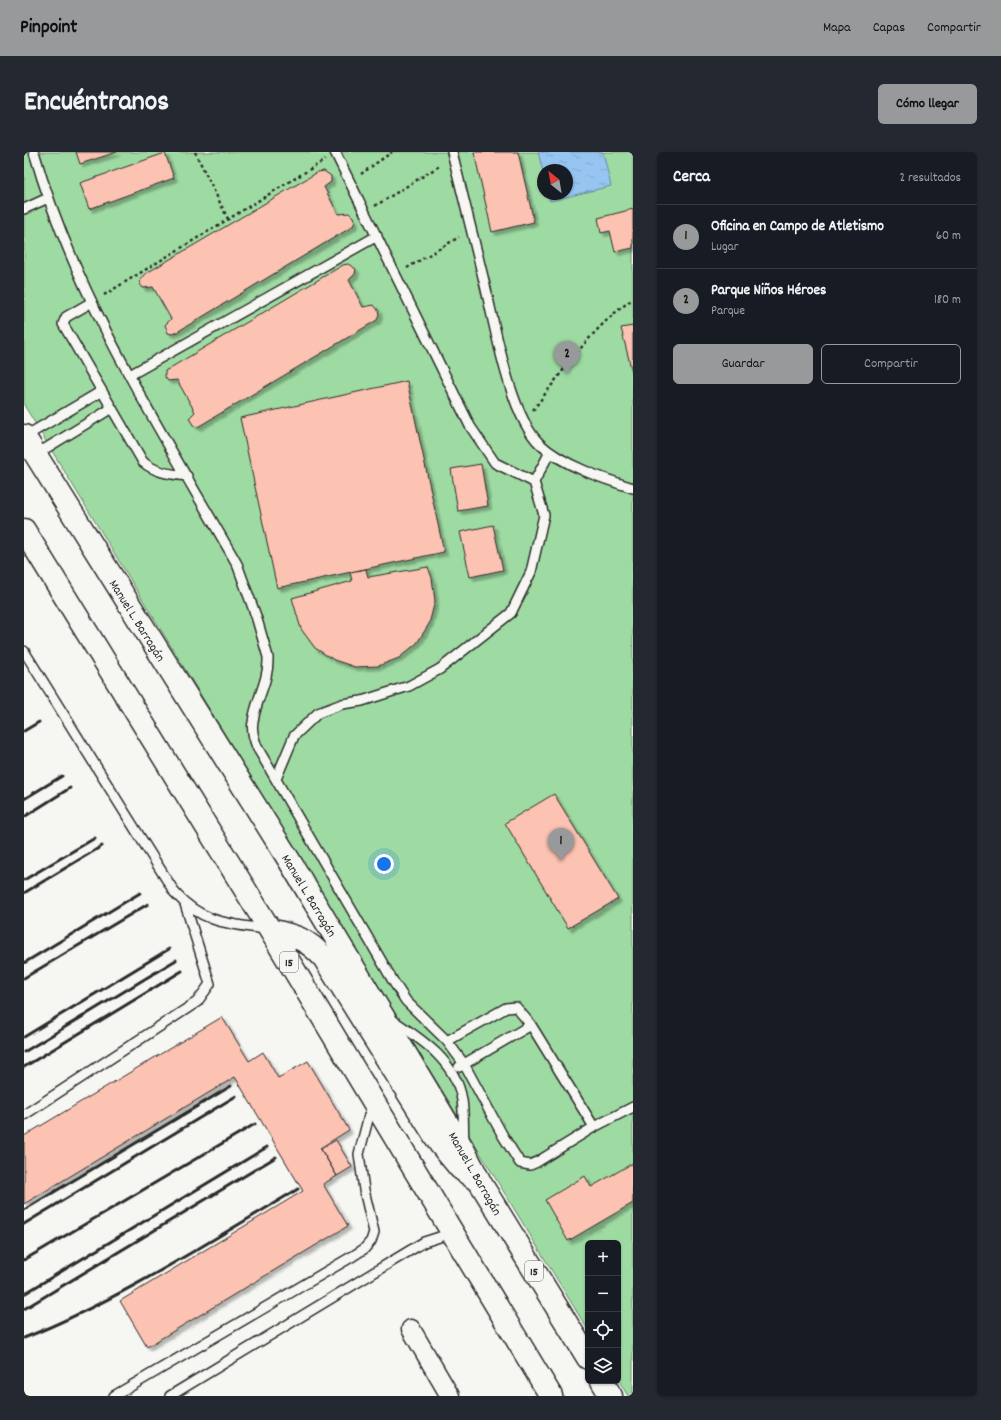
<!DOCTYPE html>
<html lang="es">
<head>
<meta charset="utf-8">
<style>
	body { margin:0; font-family:Dekko,sans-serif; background:#242831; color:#f1f3f6 }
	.controls { position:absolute; right:12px; bottom:12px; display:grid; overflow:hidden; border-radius:6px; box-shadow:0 1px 3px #0004 }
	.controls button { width:36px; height:36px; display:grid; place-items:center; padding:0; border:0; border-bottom:1px solid #363941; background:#171b24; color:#f1f3f6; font:20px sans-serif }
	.compass { position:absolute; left:513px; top:12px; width:36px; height:36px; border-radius:50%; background:#171b24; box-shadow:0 1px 3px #0004; rotate:329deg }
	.you { position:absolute; left:360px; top:712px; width:14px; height:14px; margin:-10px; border:3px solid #fff; border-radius:50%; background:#1a73e8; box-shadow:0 0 0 6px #1a73e833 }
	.badge { display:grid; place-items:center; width:26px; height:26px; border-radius:50%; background:#98999b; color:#111; font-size:13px; font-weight:700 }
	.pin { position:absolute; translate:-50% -33px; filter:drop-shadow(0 1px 2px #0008) }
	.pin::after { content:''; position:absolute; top:21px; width:14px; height:12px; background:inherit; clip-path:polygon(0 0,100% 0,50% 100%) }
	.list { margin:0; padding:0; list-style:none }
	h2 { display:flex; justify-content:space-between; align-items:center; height:52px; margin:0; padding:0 16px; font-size:17px }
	h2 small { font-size:13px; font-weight:400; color:#9ea1a6 }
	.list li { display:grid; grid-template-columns:26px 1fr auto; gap:12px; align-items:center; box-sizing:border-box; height:64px; padding:0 16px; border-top:1px solid #363941 }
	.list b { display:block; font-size:15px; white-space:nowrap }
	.list p { margin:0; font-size:13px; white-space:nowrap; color:#9ea1a6 }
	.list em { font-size:13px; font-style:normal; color:#9ea1a6 }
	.actions { display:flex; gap:8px; padding:12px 16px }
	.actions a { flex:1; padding:9px 0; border:1px solid #98999b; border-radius:6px; text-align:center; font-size:14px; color:#98999b }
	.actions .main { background:#98999b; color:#111 }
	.icon { flex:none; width:22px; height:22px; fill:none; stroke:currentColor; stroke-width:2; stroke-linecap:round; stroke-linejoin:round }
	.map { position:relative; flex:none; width:609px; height:1244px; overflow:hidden; border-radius:6px }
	header { display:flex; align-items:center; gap:24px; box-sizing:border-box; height:56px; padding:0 20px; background:#98999b; color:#111 }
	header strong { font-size:19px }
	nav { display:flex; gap:22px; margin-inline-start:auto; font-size:14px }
	.intro { display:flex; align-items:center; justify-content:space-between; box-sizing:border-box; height:96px; padding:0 24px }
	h1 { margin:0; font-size:28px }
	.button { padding:10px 18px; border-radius:6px; background:#98999b; color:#111; font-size:14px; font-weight:700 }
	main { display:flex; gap:24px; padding:0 24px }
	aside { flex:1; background:#171b24; border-radius:6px; box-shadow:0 1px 3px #0004 }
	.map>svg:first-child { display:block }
</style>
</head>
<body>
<header>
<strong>Pinpoint</strong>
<nav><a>Mapa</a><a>Capas</a><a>Compartir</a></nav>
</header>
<div class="intro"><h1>Encuéntranos</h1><a class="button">Cómo llegar</a></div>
<main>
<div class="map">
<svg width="609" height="1244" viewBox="0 0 609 1244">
	<defs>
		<pattern id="water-ripples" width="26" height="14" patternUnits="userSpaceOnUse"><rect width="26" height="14" fill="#95c5f0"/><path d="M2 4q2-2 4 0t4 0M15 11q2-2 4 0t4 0" fill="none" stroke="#81a9ce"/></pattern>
		<filter id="shadow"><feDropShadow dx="3.5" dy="3.5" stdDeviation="1" flood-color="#0004"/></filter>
	</defs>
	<rect width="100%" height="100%" fill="#f6f6f2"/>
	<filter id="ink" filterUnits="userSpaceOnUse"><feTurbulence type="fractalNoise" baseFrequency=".025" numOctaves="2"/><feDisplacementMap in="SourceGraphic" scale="8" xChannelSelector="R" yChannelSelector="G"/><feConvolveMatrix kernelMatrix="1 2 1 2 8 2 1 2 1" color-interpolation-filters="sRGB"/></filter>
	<g filter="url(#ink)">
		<path fill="#9edba2" stroke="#648366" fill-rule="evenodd" d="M0 0H609V1244H604L594 1227V1091H564V1178L0 253ZM519 18H543V42H519Z"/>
		<path fill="url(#water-ripples)" stroke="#6b87a1" d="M514 0H579L587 34 526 49 524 42H543V18H519V20Z"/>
		<path fill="#fcc2b2" stroke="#2b2b2b" filter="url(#shadow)" d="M52 0H93L56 12Z
			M450 0H494L510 70 468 80Z
			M141 1 150 26 65 57 56 31Z
			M300 19 307 24V30L300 35 314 62 325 61 329 65 331 70 328 75 153 180 148 182 144 181 141 173 147 167 129 135 119 136 116 132 117 126 121 122 294 20Z
			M609 57V96L591 100 586 79 577 81 574 66Z
			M324 112 332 117 331 122 325 128 339 155 350 153 354 158 355 163 353 168 177 273 173 275 169 273 165 266 171 260 153 228 144 229 141 225V219L319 113Z
			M609 174V224L597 176Z
			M383 229 420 400 253 436 216 266Z
			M457 312 464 354 434 359 427 317Z
			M469 373 479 418 446 425 436 380Z
			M404 415 408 426 411 449 405 472 393 491 375 506 354 514 331 515 310 508 291 496 277 477 268 446 328 429 326 420 342 417 344 425Z
			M530 642 594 747 544 776 481 671Z
			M198 865 225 909 239 900 254 926 284 909 325 978 296 996 313 1024 299 1032 324 1074 123 1195 96 1149 279 1039 211 925 0 1052V984Z
			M312 988 328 1015 313 1024 297 997Z
			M609 1011V1051L544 1089 521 1048 561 1024 567 1035Z"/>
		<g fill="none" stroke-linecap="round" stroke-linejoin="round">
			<defs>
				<path id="lane" d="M10 0C52 148 138 280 213 412L232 464 244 505C245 530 232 546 229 570 227 578 230 587 233 595L369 829 382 849 423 889 482 856 492 855 507 873 570 975 513 1010 506 1013 496 1011 479 984 440 912 423 889
					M428 0C439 44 450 89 461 133 471 174 486 264 516 292 538 313 580 327 609 336
					M0 57 24 46
					M68 150 42 165 39 172 119 310C132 321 147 322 163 324
					M106 223 353 84
					M0 285 78 239
					M11 303 88 256
					M510 330 526 300
					M0 499 151 741C178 771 205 772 242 777
					M252 627 270 584 294 561 318 552 338 549 385 534 416 517 487 461 507 420 520 363 510 330 471 311 446 274 311 0
					M367 867C397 887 432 909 438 948 440 961 439 975 440 988
					M435 915 507 873
					M0 963 173 850 186 832 161 752
					M570 975 609 955
					M90 1244 329 1104 340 1097 347 1089 350 1080 340 1038 335 1002 348 952
					M146 1244 400 1090 428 1081"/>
				<path id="street" d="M387 1177 426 1244"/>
				<path id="highway" d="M0 284 265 708 440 999 457 1032 564 1206
					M0 378 246 778 527 1244
					M246 778C271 784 282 786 300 806L416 992 436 1016 450 1026
					M578 1229 587 1244"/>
			</defs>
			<use href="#lane" stroke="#2b2b2b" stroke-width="12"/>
			<use href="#street" stroke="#2b2b2b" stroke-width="21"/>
			<use href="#highway" stroke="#2b2b2b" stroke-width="25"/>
			<path stroke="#2b2b2b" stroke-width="2.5" stroke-dasharray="3 3" stroke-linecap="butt" d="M171 0 204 67
				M337 22 368 0
				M351 54 417 13
				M383 116 435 85
				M80 143 301 8
				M509 258C539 219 568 175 609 147"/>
			<use href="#lane" stroke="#f6f6f2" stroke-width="9"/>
			<use href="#street" stroke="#f6f6f2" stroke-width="18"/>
			<use href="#highway" stroke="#f6f6f2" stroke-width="22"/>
			<path stroke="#2b2b2b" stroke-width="3" d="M0 579 15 570
				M0 647 38 624
				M0 665 46 636
				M0 728 71 686
				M0 741 78 694
				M0 811 116 741
				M0 826 124 752
				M0 885 145 797
				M0 900 152 808
				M0 915 158 819
				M0 1058 207 934
				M0 1072 212 944
				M0 1108 231 972
				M0 1142 243 995
				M0 1157 252 1005
				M0 1186C97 1147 184 1090 274 1037"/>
		</g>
	</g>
	<g text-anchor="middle" stroke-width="3" stroke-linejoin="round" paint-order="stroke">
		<g fill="#f6f6f2" stroke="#686867" stroke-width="1">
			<rect x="256" y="800" width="18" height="20" rx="3"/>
			<rect x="501" y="1109" width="18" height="20" rx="3"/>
		</g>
		<g font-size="12" font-weight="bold" fill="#2b2b2b">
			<text x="265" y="814">15</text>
			<text x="510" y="1123">15</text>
		</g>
		<g font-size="13" fill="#2b2b2b" stroke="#f6f6f2">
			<text transform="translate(114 468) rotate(58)" y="5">Manuel L. Barragán</text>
			<text transform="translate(286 743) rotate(59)" y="5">Manuel L. Barragán</text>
			<text transform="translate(452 1021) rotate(60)" y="5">Manuel L. Barragán</text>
		</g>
	</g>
</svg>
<div class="controls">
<button>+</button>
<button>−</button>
<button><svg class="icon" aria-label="locate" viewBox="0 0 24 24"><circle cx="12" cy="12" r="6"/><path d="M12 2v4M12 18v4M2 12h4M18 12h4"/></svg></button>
<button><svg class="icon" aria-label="layers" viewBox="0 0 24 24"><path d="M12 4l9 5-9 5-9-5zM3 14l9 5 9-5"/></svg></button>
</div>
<svg class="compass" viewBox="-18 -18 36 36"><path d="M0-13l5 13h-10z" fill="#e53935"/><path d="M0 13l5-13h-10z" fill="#9ea1a6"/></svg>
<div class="you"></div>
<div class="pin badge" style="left:537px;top:709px">1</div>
<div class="pin badge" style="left:543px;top:222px">2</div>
</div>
<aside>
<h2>Cerca<small>2 resultados</small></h2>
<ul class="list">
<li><span class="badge">1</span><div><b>Oficina en Campo de Atletismo</b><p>Lugar</p></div><em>60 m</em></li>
<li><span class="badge">2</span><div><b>Parque Niños Héroes</b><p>Parque</p></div><em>180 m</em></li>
</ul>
<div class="actions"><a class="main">Guardar</a><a>Compartir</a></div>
</aside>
</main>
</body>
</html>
